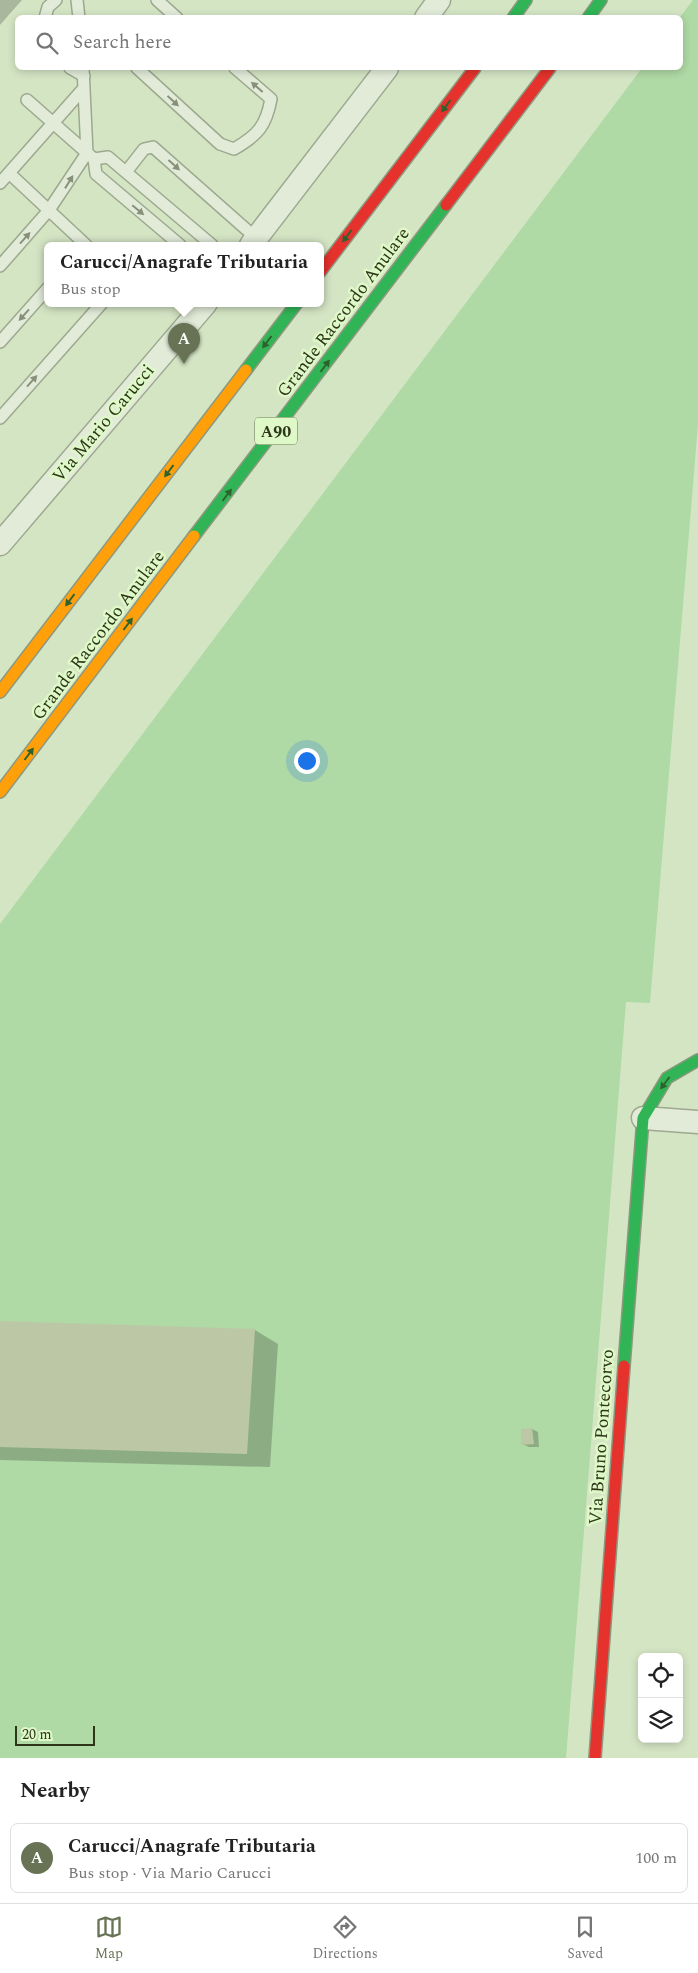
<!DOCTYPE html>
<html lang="en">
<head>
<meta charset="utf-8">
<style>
	body { margin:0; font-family:Spectral,serif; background:#f6f6f6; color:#222 }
	.controls { position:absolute; right:15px; bottom:15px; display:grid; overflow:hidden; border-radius:8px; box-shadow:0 2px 8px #0003 }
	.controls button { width:45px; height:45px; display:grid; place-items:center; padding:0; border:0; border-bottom:1px solid #e0e0e0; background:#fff; color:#222; font:25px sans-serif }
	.scale { position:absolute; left:15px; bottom:12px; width:80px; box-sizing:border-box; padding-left:5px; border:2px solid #2d3618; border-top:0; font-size:14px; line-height:18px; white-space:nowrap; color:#2d3618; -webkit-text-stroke:4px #def8c8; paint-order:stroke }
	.you { position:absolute; left:306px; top:760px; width:18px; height:18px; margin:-12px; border:4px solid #fff; border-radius:50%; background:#1a73e8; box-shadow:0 0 0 8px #1a73e833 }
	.badge { display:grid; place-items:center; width:32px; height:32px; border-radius:50%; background:#677354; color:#fff; font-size:16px; font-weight:700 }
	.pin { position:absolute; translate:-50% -41px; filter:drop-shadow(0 1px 2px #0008) }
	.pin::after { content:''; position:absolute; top:26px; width:18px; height:15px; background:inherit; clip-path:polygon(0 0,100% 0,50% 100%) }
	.popup { position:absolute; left:44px; top:242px; width:280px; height:65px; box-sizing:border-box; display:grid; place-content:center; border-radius:8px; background:#fff; filter:drop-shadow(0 1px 4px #0005); font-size:16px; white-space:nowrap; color:#767676 }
	.popup b { font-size:19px; color:#222 }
	.popup::after { content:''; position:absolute; left:50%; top:100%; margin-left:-10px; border:10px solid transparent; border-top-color:#fff }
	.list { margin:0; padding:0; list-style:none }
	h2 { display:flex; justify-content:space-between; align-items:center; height:65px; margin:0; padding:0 20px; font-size:21px }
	h2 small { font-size:16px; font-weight:400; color:#767676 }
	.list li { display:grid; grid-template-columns:32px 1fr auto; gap:15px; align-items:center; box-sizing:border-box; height:70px; margin:0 10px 10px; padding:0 10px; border:1px solid #e0e0e0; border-radius:8px }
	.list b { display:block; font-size:19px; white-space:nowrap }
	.list p { margin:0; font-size:16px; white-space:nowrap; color:#767676 }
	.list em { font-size:16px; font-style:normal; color:#767676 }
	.icon { flex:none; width:28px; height:28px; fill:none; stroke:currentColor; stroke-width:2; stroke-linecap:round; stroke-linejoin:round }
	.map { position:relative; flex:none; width:698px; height:1758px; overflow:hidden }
	.search { position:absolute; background:#fff; box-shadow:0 2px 8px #0003; left:15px; right:15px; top:15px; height:55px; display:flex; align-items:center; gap:12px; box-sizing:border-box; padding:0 18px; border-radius:8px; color:#767676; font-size:19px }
	.sheet { height:145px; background:#fff }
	nav { display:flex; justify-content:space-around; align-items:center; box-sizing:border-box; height:70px; border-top:1px solid #e0e0e0; background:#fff; font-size:14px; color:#767676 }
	nav a { display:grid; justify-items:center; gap:2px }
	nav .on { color:#677354 }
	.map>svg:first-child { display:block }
</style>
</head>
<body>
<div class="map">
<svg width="698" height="1758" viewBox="0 0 698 1758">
	<rect width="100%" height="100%" fill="#d4e5c4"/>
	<path fill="#afd9a5" d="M693 0H698V424L650 1003 626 1002 566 1758H0V924L642 68H680V17Z"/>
	<path fill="#0003" d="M0 0H22L0 25Z
		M0 1322 255 1330 278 1344 270 1467 0 1460Z
		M532 1429 538 1432 539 1447H529L522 1444Z"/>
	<path fill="#bcc8a5" d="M0 1321 255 1329 247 1454 0 1447Z
		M532 1428 534 1444 521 1445V1429Z"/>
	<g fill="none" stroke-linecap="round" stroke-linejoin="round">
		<defs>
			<path id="lane" d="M77 0 79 18
				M157 0 177 18
				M45 18 48 7 56 0
				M70 68 84 76
				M137 68 220 144 234 149C258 135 266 126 271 99L235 68
				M27 100 94 159 96 174 180 245
				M94 159 108 157 212 245
				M126 172 144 149 153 147 256 238
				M9 173 86 245
				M0 183 84 88
				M0 266 49 210 87 153 83 68
				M0 342 48 288
				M0 418 102 303"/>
			<path id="street" d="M426 18 439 0
				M251 245 387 68
				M0 544 206 303
				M643 1118 698 1122"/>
			<path id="fast" d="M513 18 526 0
				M588 18 601 0
				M246 370 297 303
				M194 536 446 205
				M624 1366 643 1118 667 1078 698 1060"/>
			<path id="slow" d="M0 692 246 370
				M0 792 194 536"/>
			<path id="jam" d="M446 205 550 68
				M320 272 475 68
				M595 1758 624 1366"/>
		</defs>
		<use href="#lane" stroke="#9da88f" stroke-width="14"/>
		<use href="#street" stroke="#9da88f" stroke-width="25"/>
		<use href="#fast" stroke="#8d987f" stroke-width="14"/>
		<use href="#slow" stroke="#8d987f" stroke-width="14"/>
		<use href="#jam" stroke="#8d987f" stroke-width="14"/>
		<use href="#lane" stroke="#e1ebd8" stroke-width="11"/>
		<use href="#street" stroke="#e1ebd8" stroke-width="22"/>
		<use href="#fast" stroke="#30b455" stroke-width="11"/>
		<use href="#slow" stroke="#ff9f0a" stroke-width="11"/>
		<use href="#jam" stroke="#e5322d" stroke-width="11"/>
	</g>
	<defs><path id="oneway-solid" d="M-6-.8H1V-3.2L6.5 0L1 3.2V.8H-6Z" transform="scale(1.25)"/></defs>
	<g fill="#879078">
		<use href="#oneway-solid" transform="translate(257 87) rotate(-139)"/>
		<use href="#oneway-solid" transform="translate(173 101) rotate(43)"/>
		<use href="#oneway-solid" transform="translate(174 165) rotate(42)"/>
		<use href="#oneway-solid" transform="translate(69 182) rotate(-58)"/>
		<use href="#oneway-solid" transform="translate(138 210) rotate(40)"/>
		<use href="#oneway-solid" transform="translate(25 238) rotate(-48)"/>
		<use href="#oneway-solid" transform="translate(24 315) rotate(132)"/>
		<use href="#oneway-solid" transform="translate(32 381) rotate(-48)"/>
	</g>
	<g fill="#2e622d">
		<use href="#oneway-solid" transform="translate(446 106) rotate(127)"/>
		<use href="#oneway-solid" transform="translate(347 236) rotate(127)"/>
		<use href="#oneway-solid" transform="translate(267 342) rotate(127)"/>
		<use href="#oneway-solid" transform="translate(325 366) rotate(-53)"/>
		<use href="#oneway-solid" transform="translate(169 471) rotate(127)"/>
		<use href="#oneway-solid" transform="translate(227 495) rotate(-53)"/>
		<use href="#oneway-solid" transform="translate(70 600) rotate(127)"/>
		<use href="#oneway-solid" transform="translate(128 624) rotate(-53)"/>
		<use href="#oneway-solid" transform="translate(29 754) rotate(-53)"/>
		<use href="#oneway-solid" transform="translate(665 1083) rotate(127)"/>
	</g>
	<g text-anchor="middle" stroke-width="5" stroke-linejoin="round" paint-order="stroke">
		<rect fill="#def8c8" stroke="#62704d" stroke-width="1" x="255" y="417.5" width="42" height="27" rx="4"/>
		<g font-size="16" font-weight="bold" fill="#2d3618">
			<text x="276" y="437">A90</text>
		</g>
		<g font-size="18" fill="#2d3618" stroke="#def8c8">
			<text transform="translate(343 312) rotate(-53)" y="6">Grande Raccordo Anulare</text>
			<text transform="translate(103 423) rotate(-50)" y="6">Via Mario Carucci</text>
			<text transform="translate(98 635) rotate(-53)" y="6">Grande Raccordo Anulare</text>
			<text transform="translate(601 1437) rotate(-86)" y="6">Via Bruno Pontecorvo</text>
		</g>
	</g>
</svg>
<div class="controls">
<button><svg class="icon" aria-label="locate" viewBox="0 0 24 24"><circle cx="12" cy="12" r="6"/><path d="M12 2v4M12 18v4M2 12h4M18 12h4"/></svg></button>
<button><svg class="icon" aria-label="layers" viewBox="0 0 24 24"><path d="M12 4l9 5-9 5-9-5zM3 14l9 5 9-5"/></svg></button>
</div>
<div class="scale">20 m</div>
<div class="you"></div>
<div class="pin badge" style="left:184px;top:364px">A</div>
<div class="popup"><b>Carucci/Anagrafe Tributaria</b>Bus stop</div>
<div class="search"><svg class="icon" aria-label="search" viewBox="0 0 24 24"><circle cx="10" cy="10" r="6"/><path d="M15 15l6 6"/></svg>Search here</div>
</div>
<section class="sheet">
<h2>Nearby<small></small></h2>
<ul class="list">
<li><span class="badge">A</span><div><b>Carucci/Anagrafe Tributaria</b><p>Bus stop · Via Mario Carucci</p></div><em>100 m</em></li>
</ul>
</section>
<nav>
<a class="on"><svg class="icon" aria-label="map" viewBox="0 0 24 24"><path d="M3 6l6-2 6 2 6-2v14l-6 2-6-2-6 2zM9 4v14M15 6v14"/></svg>Map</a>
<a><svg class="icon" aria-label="directions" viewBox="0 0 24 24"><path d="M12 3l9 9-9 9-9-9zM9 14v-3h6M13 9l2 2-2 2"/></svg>Directions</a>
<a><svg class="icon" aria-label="saved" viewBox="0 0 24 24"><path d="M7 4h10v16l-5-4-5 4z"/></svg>Saved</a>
</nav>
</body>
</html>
